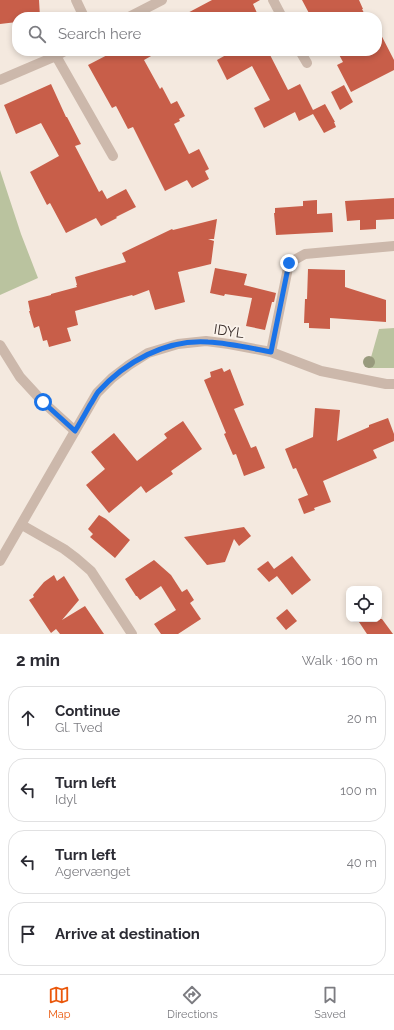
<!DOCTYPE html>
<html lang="en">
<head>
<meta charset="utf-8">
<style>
	body { margin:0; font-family:Raleway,sans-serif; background:#f7f7f7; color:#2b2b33 }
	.controls { position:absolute; right:12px; bottom:12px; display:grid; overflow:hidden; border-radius:8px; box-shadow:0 2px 6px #0003 }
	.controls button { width:36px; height:36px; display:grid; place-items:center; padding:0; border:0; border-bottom:1px solid #e1e1e2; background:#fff; color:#2b2b33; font:20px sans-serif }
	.stop { position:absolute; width:12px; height:12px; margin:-9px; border:3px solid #1a73e8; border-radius:50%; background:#fff }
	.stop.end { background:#1a73e8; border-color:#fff; box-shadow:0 1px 4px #0008 }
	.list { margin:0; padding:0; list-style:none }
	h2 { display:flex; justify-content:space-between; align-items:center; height:52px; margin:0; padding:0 16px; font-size:17px }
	h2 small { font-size:13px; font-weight:400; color:#7c7c81 }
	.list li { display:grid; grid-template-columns:26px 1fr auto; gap:12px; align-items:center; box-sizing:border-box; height:64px; margin:0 8px 8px; padding:0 8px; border:1px solid #e1e1e2; border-radius:16px }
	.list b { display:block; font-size:15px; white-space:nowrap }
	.list p { margin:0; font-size:13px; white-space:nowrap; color:#7c7c81 }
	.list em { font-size:13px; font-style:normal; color:#7c7c81 }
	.icon { flex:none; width:22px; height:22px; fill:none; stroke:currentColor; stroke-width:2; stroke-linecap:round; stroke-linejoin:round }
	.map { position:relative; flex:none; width:394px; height:634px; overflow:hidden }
	.search { position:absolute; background:#fff; box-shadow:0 2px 6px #0003; left:12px; right:12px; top:12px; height:44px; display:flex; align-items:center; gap:10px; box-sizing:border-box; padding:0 14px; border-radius:16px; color:#7c7c81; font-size:15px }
	.sheet { height:340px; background:#fff }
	nav { display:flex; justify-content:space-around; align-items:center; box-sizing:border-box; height:56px; border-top:1px solid #e1e1e2; background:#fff; font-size:11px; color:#7c7c81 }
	nav a { display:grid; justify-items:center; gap:2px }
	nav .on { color:#ea580c }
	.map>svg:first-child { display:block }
</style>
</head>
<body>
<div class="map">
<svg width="394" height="634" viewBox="0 0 394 634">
	<rect width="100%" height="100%" fill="#f4e9df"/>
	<path fill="#bac39f" d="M0 170 21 234 38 278 0 295Z
		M394 328V368H368L379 329Z"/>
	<path fill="#c85e49" d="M0 0H39L40 17H17V22L0 24Z
		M212 0H260L253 4 257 13 249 17H240L237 12 228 17H180Z
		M302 0H359L363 9H362L366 17H311Z
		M377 27 394 60V70L351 92 337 65 343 62 337 51H377Z
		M115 51H160L144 60 160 89 162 87 171 104 177 101 185 116 179 119 180 121 174 124 189 154 199 149 209 169 205 171 209 179 192 188 187 180 165 191 133 127 128 129 116 106 112 108 88 65Z
		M233 51H268L288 90 300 84 313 110 325 104 335 122H334L336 127 324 133 313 114 299 121 295 112 264 128 254 108 270 100 252 66 227 80 217 60Z
		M51 84 66 117H67L81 144 75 146 99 192 102 190 107 199 126 189 136 207 116 217 117 218 101 226 96 218 66 233 50 203 47 205 30 172 59 156 41 123 16 134 4 105Z
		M344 85 353 102 340 110 331 92Z
		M394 198V219L376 220V229L360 230V220L347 221 345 201Z
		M317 200V214L332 213 333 232 276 235 274 213H275V208L303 206V201Z
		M217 219 214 239H208L214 241 211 264 178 272 185 302 155 310 149 290 133 296 132 295 75 311 78 325 67 328 71 341 49 347 47 340 43 341 39 326 34 328 29 311H30L28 301 51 295V294L77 287 76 285H77L75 277 126 262 122 253 172 229 173 230Z
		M215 268 247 274 244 285 276 293 274 302H272L265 330 246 326 252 298 225 294 224 296 210 293Z
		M308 269 345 270V287L386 300V322L330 318V329L309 328V323H304L305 299H307Z
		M222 368 224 372 230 369 244 405 234 409 251 448 256 446 265 468 244 476 236 454 233 455 224 434 226 433 204 380 211 377 210 372Z
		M315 408 340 410 337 441 369 427V425L388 418 394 434V441L373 450 377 458 323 481 331 502 314 508 315 510 304 514 298 499 308 495 296 468 293 469 285 449 313 437Z
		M183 421 202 449 171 471 173 474 146 493 141 486 109 513 86 485 105 469 91 452 114 433 137 461 167 438 164 434Z
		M99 515 106 519 130 540 115 558 90 537 93 534 88 529Z
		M244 527 251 536 239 546 234 539 225 562 207 565 184 537Z
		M292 556 311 580 292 595 277 576 269 582 257 569 268 561 274 569Z
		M154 560 171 575 182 592 187 589 194 600 190 603 201 619 178 634H161L154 624 176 610 161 586 140 600 137 596H136L125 579Z
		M54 575 57 581 64 576 79 600 62 620 85 606 104 634H60L56 629 51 633 29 600 34 597 33 595 44 582Z
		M287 609 297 621 286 630 276 618Z
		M357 619H382L393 634H367Z"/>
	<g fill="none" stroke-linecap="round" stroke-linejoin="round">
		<path stroke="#ccb8ab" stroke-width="10" d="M76 0 84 17
			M273 0 282 17
			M129 17 162 0
			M300 51 307 63
			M56 56 113 156
			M0 80 56 56 65 51
			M0 345 20 377 43 402 75 431
			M271 352 289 263 305 254 394 246
			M22 525 64 549 76 558 91 571 132 634"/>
		<path stroke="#ccb8ab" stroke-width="10" d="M0 561 97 393 112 378 129 365 148 353 178 344 206 341 229 344 271 352 321 371 386 384H394"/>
	</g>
	<circle fill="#989a7d" cx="369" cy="362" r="6"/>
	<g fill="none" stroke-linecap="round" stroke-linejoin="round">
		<path stroke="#1a73e8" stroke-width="5" d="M43 402 75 431C80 423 85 414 90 405 93 401 95 396 98 392 125 362 166 339 208 342 229 343 250 348 271 352L289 263"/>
	</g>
	<g text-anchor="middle" stroke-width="3.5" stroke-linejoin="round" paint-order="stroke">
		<g font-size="14" fill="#3a2e2a" stroke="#fbf3ec">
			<text transform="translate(229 331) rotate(8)" y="5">IDYL</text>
		</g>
	</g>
</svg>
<div class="controls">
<button><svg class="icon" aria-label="locate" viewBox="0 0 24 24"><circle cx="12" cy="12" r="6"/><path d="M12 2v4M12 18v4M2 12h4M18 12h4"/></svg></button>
</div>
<div class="stop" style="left:43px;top:402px"></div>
<div class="stop end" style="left:289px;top:263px"></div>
<div class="search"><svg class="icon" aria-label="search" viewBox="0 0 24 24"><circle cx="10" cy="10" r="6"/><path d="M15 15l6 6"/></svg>Search here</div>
</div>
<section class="sheet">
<h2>2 min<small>Walk · 160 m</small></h2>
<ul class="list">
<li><svg class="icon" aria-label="ahead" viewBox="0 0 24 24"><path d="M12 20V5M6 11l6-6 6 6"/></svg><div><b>Continue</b><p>Gl. Tved</p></div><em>20 m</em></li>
<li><svg class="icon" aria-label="left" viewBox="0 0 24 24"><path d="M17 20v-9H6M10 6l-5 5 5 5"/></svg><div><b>Turn left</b><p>Idyl</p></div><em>100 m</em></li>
<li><svg class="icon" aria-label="left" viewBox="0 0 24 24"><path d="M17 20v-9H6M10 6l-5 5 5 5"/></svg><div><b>Turn left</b><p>Agervænget</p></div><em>40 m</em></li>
<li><svg class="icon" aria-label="arrive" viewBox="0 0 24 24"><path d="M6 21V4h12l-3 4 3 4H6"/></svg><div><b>Arrive at destination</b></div></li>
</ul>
</section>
<nav>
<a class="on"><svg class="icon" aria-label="map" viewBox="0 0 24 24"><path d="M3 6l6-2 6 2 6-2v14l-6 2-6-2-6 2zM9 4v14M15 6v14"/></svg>Map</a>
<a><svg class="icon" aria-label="directions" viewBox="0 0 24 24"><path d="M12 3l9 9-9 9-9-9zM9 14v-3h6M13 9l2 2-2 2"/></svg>Directions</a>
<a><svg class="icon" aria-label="saved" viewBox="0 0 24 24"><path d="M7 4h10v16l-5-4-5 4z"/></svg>Saved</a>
</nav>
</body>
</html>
